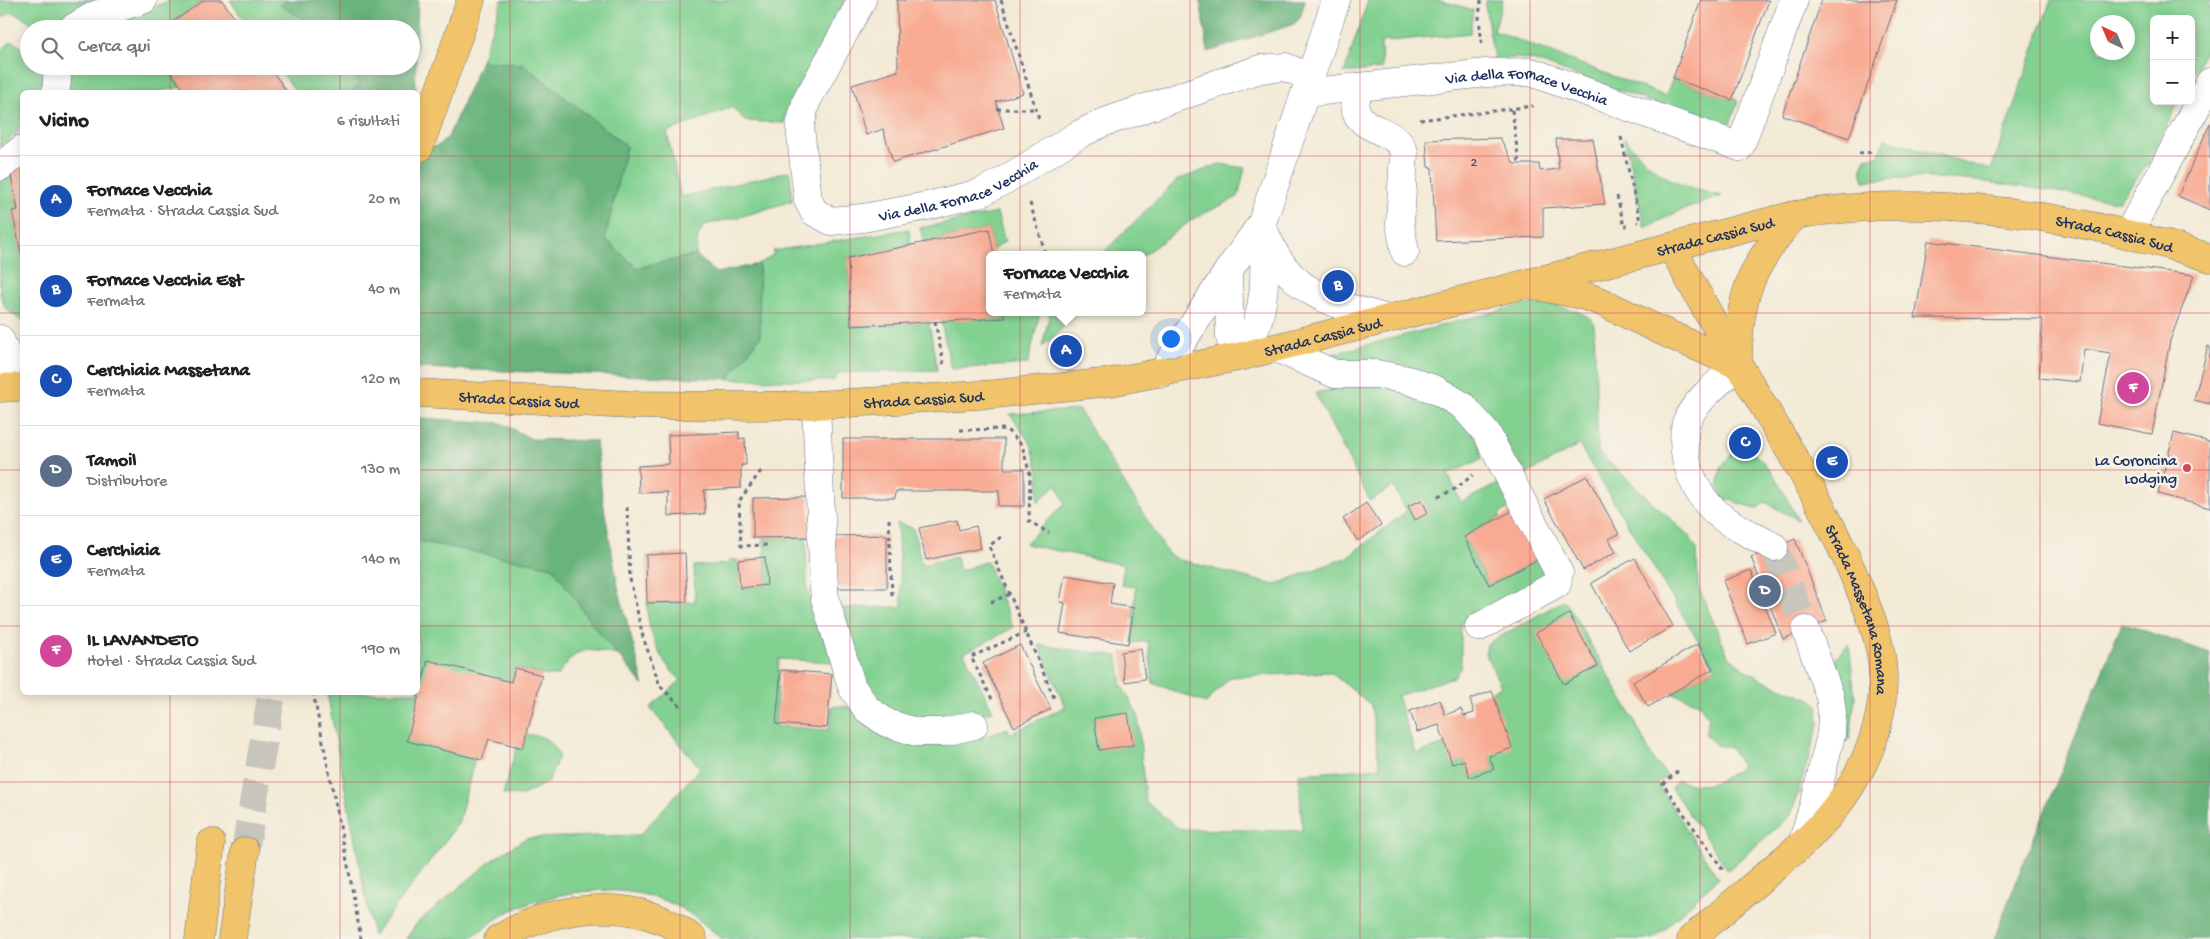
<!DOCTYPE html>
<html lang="it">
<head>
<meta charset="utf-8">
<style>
	body { margin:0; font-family:"Gochi Hand",sans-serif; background:#f2f2f2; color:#202124 }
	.controls { position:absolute; right:15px; top:15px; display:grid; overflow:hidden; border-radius:8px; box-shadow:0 2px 12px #0003 }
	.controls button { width:45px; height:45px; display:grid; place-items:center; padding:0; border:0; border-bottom:1px solid #e0e0e0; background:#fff; color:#202124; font:25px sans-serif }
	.compass { position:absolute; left:2090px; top:15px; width:45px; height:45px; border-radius:50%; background:#fff; box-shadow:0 2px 12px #0003; rotate:316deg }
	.you { position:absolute; left:1170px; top:338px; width:18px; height:18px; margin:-12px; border:4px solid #fff; border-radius:50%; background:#1a73e8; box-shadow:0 0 0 8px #1a73e833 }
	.badge { display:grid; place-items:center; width:32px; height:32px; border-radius:50%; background:#0b8043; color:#fff; font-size:16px; font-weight:700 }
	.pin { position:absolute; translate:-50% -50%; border:2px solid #fff; box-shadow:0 1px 5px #0006 }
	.popup { position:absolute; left:986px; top:251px; width:160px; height:65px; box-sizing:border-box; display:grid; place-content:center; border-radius:8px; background:#fff; filter:drop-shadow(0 1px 4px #0005); font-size:16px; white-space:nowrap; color:#757577 }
	.popup b { font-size:19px; color:#202124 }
	.popup::after { content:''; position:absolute; left:50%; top:100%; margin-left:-10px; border:10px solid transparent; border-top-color:#fff }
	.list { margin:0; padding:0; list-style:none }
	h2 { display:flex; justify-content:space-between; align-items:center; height:65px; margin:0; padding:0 20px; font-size:21px }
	h2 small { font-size:16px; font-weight:400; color:#757577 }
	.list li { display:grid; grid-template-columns:32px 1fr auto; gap:15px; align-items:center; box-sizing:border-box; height:90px; padding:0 20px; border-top:1px solid #e0e0e0 }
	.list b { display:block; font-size:19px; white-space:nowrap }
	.list p { margin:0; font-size:16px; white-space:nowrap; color:#757577 }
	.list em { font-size:16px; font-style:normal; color:#757577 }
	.icon { flex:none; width:28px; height:28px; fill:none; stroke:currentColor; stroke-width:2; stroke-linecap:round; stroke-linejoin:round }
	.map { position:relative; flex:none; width:2210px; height:939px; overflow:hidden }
	.search { position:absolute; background:#fff; box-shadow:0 2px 12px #0003; left:20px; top:20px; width:400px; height:55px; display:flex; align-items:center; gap:12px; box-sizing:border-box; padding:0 18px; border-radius:28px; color:#757577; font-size:19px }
	.panel { position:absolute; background:#fff; box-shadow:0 2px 12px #0003; left:20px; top:90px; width:400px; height:605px; border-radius:8px }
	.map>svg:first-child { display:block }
</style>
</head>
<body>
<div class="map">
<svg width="2210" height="939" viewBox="0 0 2210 939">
	<rect width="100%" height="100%" fill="#f7f3e8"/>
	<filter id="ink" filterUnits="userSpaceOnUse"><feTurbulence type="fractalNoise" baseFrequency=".02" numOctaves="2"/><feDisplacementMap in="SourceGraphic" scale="10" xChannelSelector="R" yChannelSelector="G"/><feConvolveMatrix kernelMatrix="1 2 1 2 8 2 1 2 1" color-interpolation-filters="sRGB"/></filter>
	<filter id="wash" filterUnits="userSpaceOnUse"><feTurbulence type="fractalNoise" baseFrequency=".0096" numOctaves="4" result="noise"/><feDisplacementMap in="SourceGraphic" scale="20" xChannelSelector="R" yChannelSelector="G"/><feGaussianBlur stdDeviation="1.12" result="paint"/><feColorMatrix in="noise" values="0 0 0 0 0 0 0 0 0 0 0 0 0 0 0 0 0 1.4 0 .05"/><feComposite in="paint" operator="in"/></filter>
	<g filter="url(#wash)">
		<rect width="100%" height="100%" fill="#f3ead5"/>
		<path fill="#82d191" stroke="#4e8078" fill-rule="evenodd" d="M0 0H112L58 29H36L28 20 12 12 0 19Z
			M172 0H204L163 29H91Z
			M230 0H288L281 5 320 29H250Z
			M502 0H846L786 111 784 123 745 121 732 107 667 132 681 197 790 171 792 201 743 216 704 225 698 237 696 255 637 268 605 239 626 146 523 64 481 61Z
			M1368 0H1440L1473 10 1470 33 1381 42 1382 69 1344 73Z
			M1487 0H1503L1494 31 1665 96 1673 78 1732 100 1734 97 1738 102 1728 129 1536 61 1517 58 1494 59 1485 5Z
			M2051 0H2210V41L2191 78V19H2154V101H2179L2148 164 2119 201C2035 190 1949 170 1864 181L1861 171 1866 158 1879 155 1885 139 1991 170ZM2098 22H2128V52H2098Z
			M12 41 29 52V66H43L45 69V92H22V128L0 148V51Z
			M70 66H166L181 87 158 92H67Z
			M277 66H349L360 86 351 92H296Z
			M1624 138C1659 177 1671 185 1722 196L1677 212 1645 228Z
			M1220 164 1245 168 1238 197 1193 219 1142 256 1101 255 1177 180Z
			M10 171 18 210 12 212 22 260V321L6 309 0 294V180Z
			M997 213 1005 241 993 250 989 229 924 242 920 228Z
			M909 229 911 245 848 258 851 326 929 322 937 370 838 373 834 381 728 379 760 337 759 264 773 255V251Z
			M1538 303C1556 305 1581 309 1594 322L1598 452 1689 536 1697 549 1698 586 1727 653C1743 676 1787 689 1813 700L1818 705 1819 724 1791 815 1728 870 1671 788 1678 780C1704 791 1722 782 1742 766L1730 747 1716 745 1705 734 1709 717 1697 702 1671 693 1715 668 1579 445 1523 476 1502 433 1486 411 1468 394 1353 363 1331 359 1328 355 1521 305Z
			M1004 312H1040L1028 364 951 369 941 321 1005 318Z
			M1050 312H1080L1042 347Z
			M1384 384 1454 409 1480 444 1482 459 1448 474 1461 502 1500 483 1513 506 1499 514 1500 517 1464 537 1489 585 1540 558 1549 577 1461 623V667L1454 677 1397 696 1416 754 1445 744 1464 760 1470 777 1494 769 1489 756 1492 691 1501 686 1485 653 1487 644 1563 601 1568 605 1632 716 1654 761 1668 776 1657 783 1718 878 1654 939H722C706 925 688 910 668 902 619 882 560 890 512 910 496 917 483 931 467 939 460 939 417 939 406 939L417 923 492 860 526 838 640 835 700 768 650 708 681 680C659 662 647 631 647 603L695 602 694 566 728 564 729 560H738L740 588 767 585 764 538 806 537 807 587 816 623 835 662 779 659 775 726 829 730 832 706 852 707 949 744 983 737 1008 728 1010 734 1065 707 1039 645 1118 656 1122 686 1138 715 1145 801 1179 829 1302 831 1299 774 1380 768 1371 705 1330 672 1230 677 1206 703 1153 683 1148 641 1132 643 1136 587 1121 585 1124 565 1025 544 1065 503 1057 484 1038 502 1039 471 1031 444 1010 414 1079 410 1168 554 1177 559 1274 585 1348 557 1407 511 1393 486 1370 501 1315 393 1357 385Z
			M1739 448C1765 449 1787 499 1798 520L1765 502 1756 509 1721 497C1715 474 1721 462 1739 448Z
			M897 523 913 528 922 565 956 557 960 571 987 561 1013 628 964 653 993 711C972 717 942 723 920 723 914 723 884 709 878 704 859 689 846 632 840 608L902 607Z
			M418 541 554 567 591 623 618 655C582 648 580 645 557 676L542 675 515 668 511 682 475 758 458 824 373 936 327 693 418 692Z
			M1849 643 1855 698 1850 738 1846 742 1843 740 1844 718 1836 658Z
			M526 735C545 735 551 740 559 756L548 782 521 796 503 794 517 746Z"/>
		<path fill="#69b37b" stroke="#42716c" d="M288 0H418L415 92H351L360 85 349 66H411V29H320L280 5Z
			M1200 0H1305L1300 18 1294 24 1208 52Z
			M481 61 523 64 626 146 605 239 637 268 696 255 716 273 759 264 760 337 728 379 418 368V146L420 148 438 146 448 137Z
			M418 418 501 423 532 439 596 441 602 496 618 587 644 686 591 623 553 567 418 541Z
			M2122 623 2210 653V939H1994L2017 879Z"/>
		<g id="blocks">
			<path fill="#f8aa92" d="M204 0H222L242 29H163Z
				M897 0H995L1023 93 996 102 1004 128 893 162 883 129 866 135 852 85 898 71Z
				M1701 0H1769L1732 100 1673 78Z
				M1822 0H1897L1849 138 1782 115Z
				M166 66H269L287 92H185Z
				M2210 123V210L2178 196Z
				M1500 138 1514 164H1539L1540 171 1559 169 1556 139H1593L1605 204 1543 208V237L1436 241 1432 168 1428 167 1426 140Z
				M22 168V256L12 211 18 210 10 171Z
				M989 229 994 255H990V312H1004L1005 318 851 326 848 258Z
				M1928 241 2194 275 2170 341 2152 434 2097 423 2111 353 2084 349 2080 382 2039 378 2043 319 1915 318Z
				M2208 346 2210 347V404L2194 400Z
				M739 432V439L745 438 746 465H741V488L704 490 705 514 668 516V492L639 493 638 466 669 464 668 435Z
				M2174 433 2210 442V508L2158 494Z
				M843 439H1004V469H1024V506H998L999 491H896L895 498H843Z
				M1587 476 1619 534 1609 539 1616 552 1583 570 1544 499Z
				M809 497 810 537 753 538V498Z
				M1422 500 1428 513 1415 520 1408 506Z
				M1366 503 1381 525 1358 541 1343 519Z
				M1514 510 1540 558 1489 585 1464 537Z
				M957 520 959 530 976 526 981 548 926 560 919 528Z
				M887 535V588H835L834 536Z
				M1795 539 1827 621 1783 639 1751 557Z
				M685 553 687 602 647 603 646 555Z
				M765 557 767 585 740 588 738 560Z
				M1635 558 1673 626 1629 651 1591 583Z
				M1751 570 1776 633 1748 644 1723 581Z
				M1065 575 1113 583 1110 604 1134 608 1128 644 1060 633 1065 603 1060 602Z
				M1569 614 1598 666 1564 684 1536 633Z
				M1698 644 1713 669 1648 707 1633 682Z
				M1020 645 1051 709 1014 727 983 663Z
				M1141 649 1145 679 1125 682 1121 652Z
				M428 660 511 682 515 668 542 675 523 748 489 739 482 760 407 741Z
				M781 670 832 674 827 728 776 724Z
				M1492 691 1512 748 1489 756 1494 769 1470 777 1464 760 1452 764 1439 725 1417 732 1410 711 1440 700 1445 715 1461 709 1464 716 1474 713 1470 699Z
				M1128 713 1133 745 1099 750 1094 718Z"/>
		</g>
	</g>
	<g filter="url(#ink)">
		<use href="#blocks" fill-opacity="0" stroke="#677088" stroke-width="1"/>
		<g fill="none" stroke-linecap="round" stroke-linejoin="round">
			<path stroke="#c8c5bd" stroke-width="28" stroke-dasharray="28 14" stroke-linecap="butt" d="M1774 547 1806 630"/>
			<path stroke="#c8c5bd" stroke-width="28" stroke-dasharray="28 14" stroke-linecap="butt" d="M245 851 272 692"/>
			<defs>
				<g id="minor">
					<path id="s1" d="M862 0 806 102 800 127 808 200 814 212 831 221 863 218 927 206 980 193 1005 180 1078 135 1102 123 1260 69 1285 67 1310 77"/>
					<path d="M71 29 95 15 143 0"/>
					<path d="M1359 87C1357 94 1354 104 1356 111 1364 133 1397 129 1404 152L1400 224 1405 252"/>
					<path d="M56 92 58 66"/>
					<path id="s2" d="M1305 93 1486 73 1531 72 1740 147 1794 0"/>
					<path d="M0 167 22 149"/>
					<path d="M2128 234 2210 82"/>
					<path d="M1267 237C1289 294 1334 304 1388 319"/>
					<path d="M1228 271 1230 338 1243 356C1268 312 1266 273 1262 223"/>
					<path d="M0 339 19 387"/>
					<path d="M1276 348 1335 374H1377L1408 380 1436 390 1463 406 1486 432 1559 573 1557 584 1479 627"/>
					<path d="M1738 365C1723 379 1697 399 1688 418 1682 431 1684 449 1687 463 1701 514 1732 524 1774 547"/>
					<path d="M1162 373 1228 271 1262 223 1336 0"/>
					<path d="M816 405 824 588 825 599 852 687 867 709 887 723 916 732H944L974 725"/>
					<path d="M1802 844 1816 797 1831 734 1832 713 1830 697 1806 630"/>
				</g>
				<g id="major">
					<path id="s3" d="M1672 247C1696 293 1722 338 1749 382 1790 450 1831 518 1861 592 1873 621 1884 652 1883 683 1882 747 1847 802 1802 844L1691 939"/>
					<path d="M1536 286 1582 295 1602 302 1657 329 1738 365"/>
					<path d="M1738 365C1738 296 1750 267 1795 215"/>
					<path d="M0 388 22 387"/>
					<path id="s4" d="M418 393 630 405 750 406 816 405 995 394 1111 382 1243 356 1795 215C1932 192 2079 215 2210 258"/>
					<path d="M498 939C556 904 637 894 693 939"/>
				</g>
				<path id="highway" d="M419 148 471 0
					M199 939 211 843
					M232 939 245 851"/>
			</defs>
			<use href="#minor" stroke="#677088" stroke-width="29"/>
			<use href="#major" stroke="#677088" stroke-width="29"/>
			<use href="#highway" stroke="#677088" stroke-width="29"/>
			<path stroke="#677088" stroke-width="3" stroke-dasharray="4 4" stroke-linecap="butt" d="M1001 0 1040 122
				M1481 0 1479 18 1482 44
				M997 109H1036
				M1512 110 1519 164
				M1420 120 1533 106
				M1621 137 1640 221 1637 223
				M1859 153 1875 152
				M1617 196 1624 226H1627
				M1030 203 1046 255
				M935 321 944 366
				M960 430 1006 429 1022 445 1030 475 1029 521 1049 533
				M761 471 739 501 741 546 767 545
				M1438 497 1455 489 1473 475
				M627 507 630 579 643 637 660 686 682 708
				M889 519 892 596
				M1001 537 989 546 1055 700
				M991 602 1010 594
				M313 692 348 866 361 939
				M992 699 971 657 1026 632
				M1678 771 1663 784 1724 871"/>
			<use href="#minor" stroke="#fff" stroke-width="28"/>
			<use href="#major" stroke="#f1c36a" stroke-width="28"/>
			<use href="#highway" stroke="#f1c36a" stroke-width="28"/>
		</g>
	</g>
	<path fill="none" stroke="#d1495b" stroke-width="1" stroke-opacity="0.55" d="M170 0V29M340 0V29M510 0V939M680 0V939M850 0V939M1020 0V939M1190 0V939M1360 0V939M1530 0V939M1700 0V939M1870 0V939M2040 0V939M170 66V92M340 66V92M0 156H22M418 156H2210M0 313H22M418 313H2210M0 470H22M418 470H2210M0 626H22M418 626H2210M170 692V939M340 692V939M0 782H2210"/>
	<circle fill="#d1495b" stroke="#f7f3e8" stroke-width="2" cx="2187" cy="468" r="5"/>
	<g text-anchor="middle" stroke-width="5" stroke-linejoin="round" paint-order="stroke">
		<g font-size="14" fill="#524e6b">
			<text x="1474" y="166">2</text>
		</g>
		<g font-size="16" fill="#1b2f5e" stroke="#f7f3e8">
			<text dy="6" stroke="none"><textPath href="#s2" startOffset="225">Via della Fornace Vecchia</textPath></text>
			<text dy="6" stroke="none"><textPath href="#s1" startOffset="380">Via della Fornace Vecchia</textPath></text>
			<text dy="6" stroke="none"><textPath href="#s4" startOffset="1721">Strada Cassia Sud</textPath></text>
			<text dy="6" stroke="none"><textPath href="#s4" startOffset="1316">Strada Cassia Sud</textPath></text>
			<text dy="6" stroke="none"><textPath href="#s4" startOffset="911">Strada Cassia Sud</textPath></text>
			<text dy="6" stroke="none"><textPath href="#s4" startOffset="506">Strada Cassia Sud</textPath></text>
			<text dy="6" stroke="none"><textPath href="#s4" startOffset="101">Strada Cassia Sud</textPath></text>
			<text dy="6" stroke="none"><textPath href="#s3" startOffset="410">Strada Massetana Romana</textPath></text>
		</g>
		<g font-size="16" fill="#1b2f5e" stroke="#f7f3e8" text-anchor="end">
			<text x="2177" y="465">La Coroncina<tspan x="2177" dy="18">Lodging</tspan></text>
		</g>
	</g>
</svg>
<div class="controls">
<button>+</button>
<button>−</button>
</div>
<svg class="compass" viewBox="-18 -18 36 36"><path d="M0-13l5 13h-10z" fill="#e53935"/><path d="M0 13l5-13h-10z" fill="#757577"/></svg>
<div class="you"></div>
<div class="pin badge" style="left:1066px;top:351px;background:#1a4fb4">A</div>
<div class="popup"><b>Fornace Vecchia</b>Fermata</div>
<div class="pin badge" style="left:1338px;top:286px;background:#1a4fb4">B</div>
<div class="pin badge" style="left:1745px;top:443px;background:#1a4fb4">C</div>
<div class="pin badge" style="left:1765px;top:591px;background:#5c6f8a">D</div>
<div class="pin badge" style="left:1832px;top:462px;background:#1a4fb4">E</div>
<div class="pin badge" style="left:2133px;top:388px;background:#d1479c">F</div>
<div class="search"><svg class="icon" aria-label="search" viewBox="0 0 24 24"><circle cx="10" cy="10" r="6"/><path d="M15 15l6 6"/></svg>Cerca qui</div>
<section class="panel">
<h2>Vicino<small>6 risultati</small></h2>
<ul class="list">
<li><span class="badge" style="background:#1a4fb4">A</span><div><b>Fornace Vecchia</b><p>Fermata · Strada Cassia Sud</p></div><em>20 m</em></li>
<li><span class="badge" style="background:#1a4fb4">B</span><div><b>Fornace Vecchia Est</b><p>Fermata</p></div><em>40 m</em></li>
<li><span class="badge" style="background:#1a4fb4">C</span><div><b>Cerchiaia Massetana</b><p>Fermata</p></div><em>120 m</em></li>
<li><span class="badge" style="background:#5c6f8a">D</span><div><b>Tamoil</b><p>Distributore</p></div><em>130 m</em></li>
<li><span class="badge" style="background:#1a4fb4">E</span><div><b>Cerchiaia</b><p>Fermata</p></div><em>140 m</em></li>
<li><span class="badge" style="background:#d1479c">F</span><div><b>IL LAVANDETO</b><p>Hotel · Strada Cassia Sud</p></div><em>190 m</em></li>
</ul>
</section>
</div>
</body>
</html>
